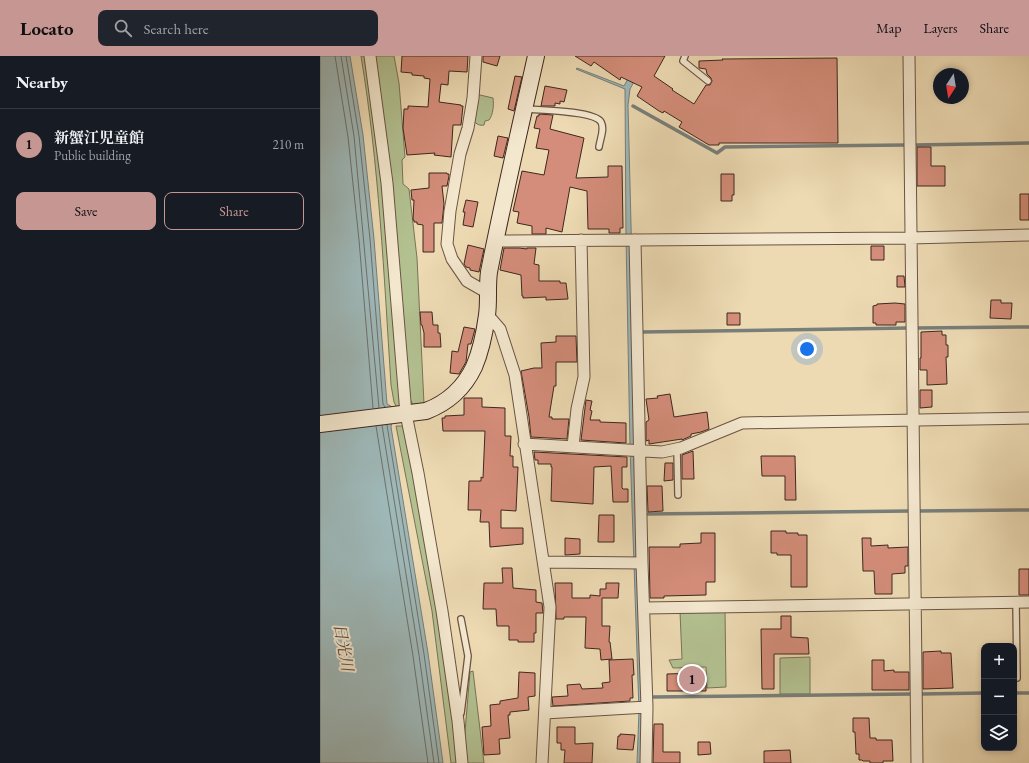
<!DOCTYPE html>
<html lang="en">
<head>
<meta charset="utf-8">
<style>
	body { margin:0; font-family:"EB Garamond","Noto Serif JP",serif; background:#20242c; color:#f1f3f6 }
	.controls { position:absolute; right:12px; bottom:12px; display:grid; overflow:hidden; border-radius:8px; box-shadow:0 2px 6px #0003 }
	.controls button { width:36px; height:36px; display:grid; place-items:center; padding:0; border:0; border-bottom:1px solid #363941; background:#171b24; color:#f1f3f6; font:20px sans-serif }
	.compass { position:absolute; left:613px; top:12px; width:36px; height:36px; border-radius:50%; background:#171b24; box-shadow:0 2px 6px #0003; rotate:192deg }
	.you { position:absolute; left:487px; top:293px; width:14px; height:14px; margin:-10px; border:3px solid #fff; border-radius:50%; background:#1a73e8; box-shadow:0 0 0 6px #1a73e833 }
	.badge { display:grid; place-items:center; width:26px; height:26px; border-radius:50%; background:#c59692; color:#111; font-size:13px; font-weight:700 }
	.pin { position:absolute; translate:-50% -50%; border:2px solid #fff; box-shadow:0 1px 4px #0006 }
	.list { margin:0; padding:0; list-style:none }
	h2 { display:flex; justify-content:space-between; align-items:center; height:52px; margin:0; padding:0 16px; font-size:17px }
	h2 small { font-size:13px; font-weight:400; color:#9ea1a6 }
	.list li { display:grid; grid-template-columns:26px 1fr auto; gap:12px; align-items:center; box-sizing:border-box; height:72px; padding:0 16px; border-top:1px solid #363941 }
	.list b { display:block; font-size:15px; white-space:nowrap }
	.list p { margin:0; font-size:13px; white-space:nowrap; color:#9ea1a6 }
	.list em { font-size:13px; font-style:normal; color:#9ea1a6 }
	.actions { display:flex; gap:8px; padding:12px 16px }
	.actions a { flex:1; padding:9px 0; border:1px solid #c59692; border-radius:8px; text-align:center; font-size:14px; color:#c59692 }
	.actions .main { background:#c59692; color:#111 }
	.icon { flex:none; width:22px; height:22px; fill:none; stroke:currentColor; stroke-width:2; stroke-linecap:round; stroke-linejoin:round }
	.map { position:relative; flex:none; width:709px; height:707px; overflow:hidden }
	header { display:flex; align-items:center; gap:24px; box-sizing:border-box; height:56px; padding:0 20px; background:#c59692; color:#111 }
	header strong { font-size:19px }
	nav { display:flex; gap:22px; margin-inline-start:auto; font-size:14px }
	.search { width:280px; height:36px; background:#20242c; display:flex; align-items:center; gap:10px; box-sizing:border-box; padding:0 14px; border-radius:8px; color:#9ea1a6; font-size:15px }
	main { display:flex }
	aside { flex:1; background:#171b24 }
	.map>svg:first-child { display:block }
</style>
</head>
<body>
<header>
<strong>Locato</strong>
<div class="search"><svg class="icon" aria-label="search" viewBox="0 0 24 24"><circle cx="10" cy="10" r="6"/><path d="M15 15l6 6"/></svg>Search here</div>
<nav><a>Map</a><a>Layers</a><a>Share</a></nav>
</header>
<main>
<aside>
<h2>Nearby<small></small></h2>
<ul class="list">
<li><span class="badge">1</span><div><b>新蟹江児童館</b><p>Public building</p></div><em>210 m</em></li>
</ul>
<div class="actions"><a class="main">Save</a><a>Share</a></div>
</aside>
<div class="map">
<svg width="709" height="707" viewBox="0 0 709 707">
	<rect width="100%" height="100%" fill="#eddab3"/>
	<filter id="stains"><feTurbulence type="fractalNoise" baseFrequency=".005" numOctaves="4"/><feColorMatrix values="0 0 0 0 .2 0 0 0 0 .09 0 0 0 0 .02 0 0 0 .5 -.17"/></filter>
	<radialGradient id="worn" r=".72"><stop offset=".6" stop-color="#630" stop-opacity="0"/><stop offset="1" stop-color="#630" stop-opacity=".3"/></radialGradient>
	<path fill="#b3c191" stroke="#787458" d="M41 0H48L54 39 81 343 79 352H77L74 346 71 329C64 219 59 109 41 0Z
		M53 0H74L79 27 85 101 82 104 83 128 89 133 97 202 104 348 93 349 88 339Z
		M160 39 173 42C174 49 173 59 169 64L165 65 164 69C160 70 156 68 154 65L158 40Z
		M76 370H83L89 390 118 555 139 707H131L112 555Z
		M405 554 406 631 387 632 386 611 353 612 349 604 362 603 360 556Z
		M490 601V638H460V602Z
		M153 615 164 707H147L144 688 150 616Z"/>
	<path fill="#9eb8b8" stroke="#787e7a" d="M0 0H30L43 79 54 183 67 348 74 352 71 371 108 597 123 707H0Z
		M320 0H328L310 33 308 49 323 647V707H317L319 655 310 391 306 181 305 33 256 13 257 12 304 30Z"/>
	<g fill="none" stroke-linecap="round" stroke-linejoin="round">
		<path stroke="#6e706b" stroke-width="1" d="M15 0 28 81 39 184 53 352
			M21 0 34 80 59 352
			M26 0 39 80 50 183 63 348 65 351
			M62 369 99 599 114 707
			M67 369 104 598 119 707
			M56 370 93 600 108 707"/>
		<path stroke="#787e7a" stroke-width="3.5" d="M313 50 397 97 405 91 585 89
			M594 89 709 87
			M597 272 709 271
			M321 276 588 272
			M598 455 709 454
			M326 458 590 455
			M694 637H709
			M601 638 664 637
			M333 641 592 638"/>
	</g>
	<path fill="#d48d7a" stroke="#3e271e" d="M82 0H148L147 16 129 15 128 29 121 28 119 46 141 49V50H143L141 69H133L131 101 114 99 115 97 87 99 83 72 84 53H88V50L108 51 110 23 104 22V20L92 19V17L81 16Z
		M163 0H180L177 10 163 6Z
		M255 0H345L334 20 353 33 352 34 374 48 386 29H390L392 25 391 22 387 18 386 13 379 12V5L403 4 402 3 517 2 518 87H399V89H389L359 71 362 66 344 55 343 57 339 55 317 40 322 31 301 21 300 24 274 6 271 10Z
		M195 20 202 21 194 55 188 53Z
		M225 30 247 34 244 46 240 45V48L235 47V50H221Z
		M219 58 233 59 230 73 264 82 256 122 288 121V110H302L303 172H300V177H289V173H268L267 135 250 131 242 176 226 172V178H212V170L197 167 199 156 193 155 202 115 224 119 229 94 216 92 220 73 214 72 217 60H219Z
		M178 80 188 82 183 102 174 100Z
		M597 91H611V110H625V130H597Z
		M109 117H127V118H129V120L127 130H122L124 148 122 167H114V196H103V169L97 168V166H94V164H93L94 144H92L91 134 109 132Z
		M401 118H414V139H412V145H401Z
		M700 138H709V164H700Z
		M146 144 158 146 153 171 143 169 145 156H143Z
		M148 189 164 193 159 216 150 214V212L146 211 144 208Z
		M551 190H564V204H551Z
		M184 192H199L207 193V192H216L214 208 219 209V225H240V227H246L248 243 226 244V241L203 242V240H202L201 219 180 214Z
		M577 220H584L585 231H577Z
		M671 244H681V247H692L691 263 670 262Z
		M575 247 585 248V266H576V269H556V267H553V250L557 249V248Z
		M100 256H112L113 269H118V277H120L121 291H104V277L102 269H101Z
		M407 257H420V269H407Z
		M144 271 155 273 151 288H148L146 306 139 318 130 317 132 295 138 296Z
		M622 275V279H626V289H628V301H626L627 328 607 329V314H600V302H601V276Z
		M236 280H256L257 306H236V330H234L229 361H232V363H249L247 383 211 381 209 361 201 315 214 312H222L221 287 236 286Z
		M600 334H612V351L600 352Z
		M350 338 354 361 387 356 389 373 381 376 371 378V380L362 384V383L329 388V384L326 385V366L329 364 326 343 338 342 337 340Z
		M144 342H162V351L185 352V380H191L190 400H193V411H198L196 455 181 454V472H203V488L170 491 169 466H160L161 454H148L149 425H161V421L163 422 165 375H123L122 362H125V360L144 359Z
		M266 344 272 345 270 354 272 355 270 364H280V366L306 367V387L261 384Z
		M373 395 374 423H362V399Z
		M214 396 307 401V411H302V432L303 433H308V446H293L291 410 274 411 273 448 231 445 232 411H231V408H218V404H215Z
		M441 400H475L476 444H465V420H442Z
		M345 407H353V424L344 425Z
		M327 430H342L343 455 328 456Z
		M279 459H294V486H278Z
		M451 475H466V477H478V479H487V531H471V499H457V497H451Z
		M381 477H395V526H386V539L344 540V542H330L329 491H360V488L381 487Z
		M245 482 260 483V498L245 499Z
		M542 482H551V490L568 489V492L588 491V510H585V517L572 518V538H555L554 515H543Z
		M182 512H192L193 532 216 534V546L222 547 223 557H216V577H214V586H198V584H189V570H177L176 553H163L164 527H183Z
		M699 513H709V539H699Z
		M235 527H252V542H270V539L280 540V533H286V527H299L298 542H282V570H290L289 586H290L292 603 281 604 280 593 265 592 266 561H244V563H236Z
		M461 560H471V581L488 582 489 598H454V633H442L441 573H461Z
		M621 595V597H631L633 632 603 633V596Z
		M313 603 314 619H312L313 642H310V645L233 650 232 641 248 640 247 629 260 628 262 633 283 632 282 627 290 626 289 604Z
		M552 604H564V615L574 614V616H589V634H552Z
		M199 616 215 617V640L208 641 209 654 190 656V659H188L190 682 179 683 180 698 164 699 162 671 171 670 170 649 180 648V645L198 642Z
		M377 617V621H386V635H347V618Z
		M533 662H549L550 682H556V684H572L573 705H563V707H550V705H543L542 704H539V698H536L535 676H533Z
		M334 668H343V696H360V707H333Z
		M237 671H255V688L273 687 272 707H244L245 694H241V687H237Z
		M300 678 315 679 313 694 297 693 298 680H300Z
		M378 686H390L391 698 378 699Z
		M470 694 471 707H444V695Z"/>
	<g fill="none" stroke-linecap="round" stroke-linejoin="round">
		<defs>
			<path id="lane" d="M365 0 363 5 388 25
				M206 53C220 54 275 55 281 66 285 73 280 83 279 91
				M357 393 358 439
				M696 546 697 622
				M141 657 148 600 141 563"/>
			<path id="street" d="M50 0 67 127 86 358 98 417 122 555 138 665 142 707
				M156 0 153 42 148 72 140 98 130 155 127 188 132 203 147 225 168 237
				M589 0 597 707
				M315 184 322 507 327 651 326 707
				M175 185 590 182 709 179
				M167 258 180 273 195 319 230 551 222 707
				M204 388 342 396 361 392 422 367 709 362
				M253 390 257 353 264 321 261 184
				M224 506 322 507
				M324 552 709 546
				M225 657 327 651"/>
			<path id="secondary" d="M0 368 106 355C127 347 144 332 154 311 160 297 165 274 167 259 169 245 167 230 169 216 183 144 200 72 216 0"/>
		</defs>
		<use href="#lane" stroke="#6a5443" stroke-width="8"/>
		<use href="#street" stroke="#6a5443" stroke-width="13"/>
		<use href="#secondary" stroke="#3e271e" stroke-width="18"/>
		<use href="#lane" stroke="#f3e7ce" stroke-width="5.5"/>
		<use href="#street" stroke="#f3e7ce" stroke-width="11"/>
		<use href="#secondary" stroke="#f3e7ce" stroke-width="16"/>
	</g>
	<g text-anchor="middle" stroke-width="4" stroke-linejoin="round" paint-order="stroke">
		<g font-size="16" font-style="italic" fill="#564b44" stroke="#f3e7ce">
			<text transform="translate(24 591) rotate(80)" y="6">日光川</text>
		</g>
	</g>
	<rect width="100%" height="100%" filter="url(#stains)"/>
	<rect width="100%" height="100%" fill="url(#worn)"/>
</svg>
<div class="controls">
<button>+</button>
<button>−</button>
<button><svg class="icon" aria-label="layers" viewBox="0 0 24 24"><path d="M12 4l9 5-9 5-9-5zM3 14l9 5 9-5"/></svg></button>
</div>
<svg class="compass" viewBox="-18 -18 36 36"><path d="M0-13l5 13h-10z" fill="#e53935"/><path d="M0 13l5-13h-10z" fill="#9ea1a6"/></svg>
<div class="you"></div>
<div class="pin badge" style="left:372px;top:623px">1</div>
</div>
</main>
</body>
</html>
